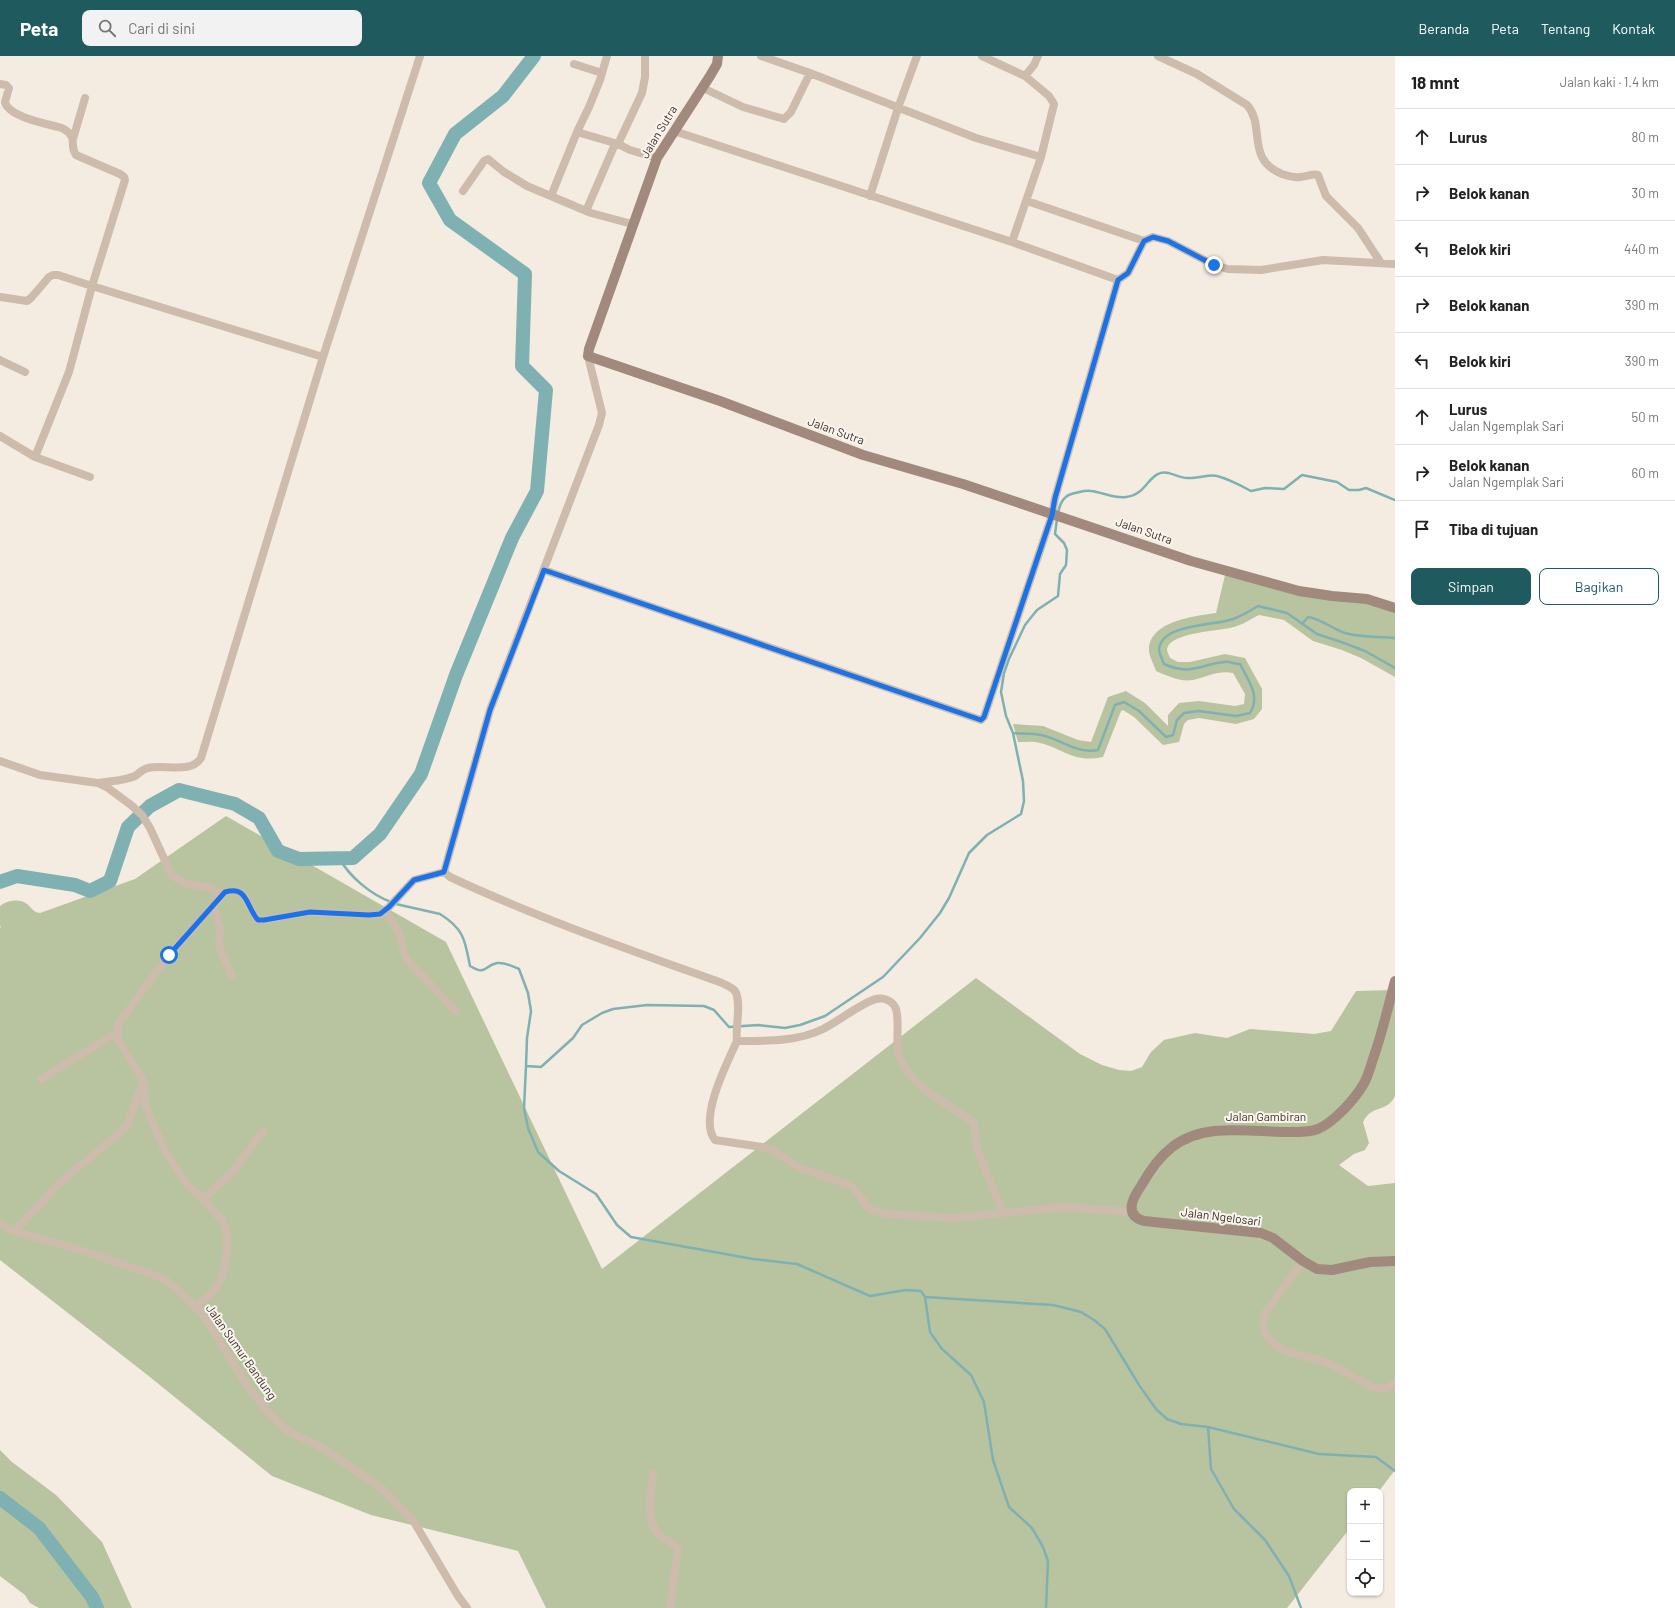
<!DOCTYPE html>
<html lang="id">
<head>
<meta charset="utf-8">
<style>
	body { margin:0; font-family:Barlow,sans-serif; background:#f2f2f2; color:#222 }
	.controls { position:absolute; right:12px; bottom:12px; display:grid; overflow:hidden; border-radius:8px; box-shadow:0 1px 3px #0004 }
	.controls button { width:36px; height:36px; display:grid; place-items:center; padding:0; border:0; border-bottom:1px solid #e0e0e0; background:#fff; color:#222; font:20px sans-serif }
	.stop { position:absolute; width:12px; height:12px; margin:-9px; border:3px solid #1a73e8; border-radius:50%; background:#fff }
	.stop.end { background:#1a73e8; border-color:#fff; box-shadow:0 1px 4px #0008 }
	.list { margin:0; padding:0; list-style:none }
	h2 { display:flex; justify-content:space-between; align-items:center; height:52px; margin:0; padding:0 16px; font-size:17px }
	h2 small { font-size:13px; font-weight:400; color:#767676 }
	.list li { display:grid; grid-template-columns:26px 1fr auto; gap:12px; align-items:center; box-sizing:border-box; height:56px; padding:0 16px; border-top:1px solid #e0e0e0 }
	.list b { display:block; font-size:15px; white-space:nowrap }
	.list p { margin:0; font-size:13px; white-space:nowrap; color:#767676 }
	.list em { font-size:13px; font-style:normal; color:#767676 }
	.actions { display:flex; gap:8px; padding:12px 16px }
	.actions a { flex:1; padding:9px 0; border:1px solid #1f5a5e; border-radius:8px; text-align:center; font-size:14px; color:#1f5a5e }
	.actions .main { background:#1f5a5e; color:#fff }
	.icon { flex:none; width:22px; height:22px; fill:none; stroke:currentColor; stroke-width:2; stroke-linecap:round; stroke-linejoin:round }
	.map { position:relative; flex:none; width:1395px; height:1552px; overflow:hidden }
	header { display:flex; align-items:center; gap:24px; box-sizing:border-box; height:56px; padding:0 20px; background:#1f5a5e; color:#fff }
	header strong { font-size:19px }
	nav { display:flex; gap:22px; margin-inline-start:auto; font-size:14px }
	.search { width:280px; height:36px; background:#f2f2f2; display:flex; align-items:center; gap:10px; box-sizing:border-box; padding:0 14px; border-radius:8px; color:#767676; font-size:15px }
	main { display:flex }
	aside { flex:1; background:#fff }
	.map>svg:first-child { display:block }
</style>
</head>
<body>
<header>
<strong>Peta</strong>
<div class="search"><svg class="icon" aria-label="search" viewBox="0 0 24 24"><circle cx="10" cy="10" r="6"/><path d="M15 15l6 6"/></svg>Cari di sini</div>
<nav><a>Beranda</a><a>Peta</a><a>Tentang</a><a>Kontak</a></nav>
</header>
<main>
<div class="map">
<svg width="1395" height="1552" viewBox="0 0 1395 1552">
	<rect width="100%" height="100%" fill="#f4ebe1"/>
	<path fill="#b8c4a0" d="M1225 519 1367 547 1395 555V621L1361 602 1342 594 1313 585 1284 564 1259 559C1251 563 1242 569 1234 571 1221 575 1170 576 1167 593 1167 596 1169 599 1170 602L1178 606H1190L1225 598 1245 602 1262 633V653L1254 663 1236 668 1199 662 1188 664 1184 668 1179 686 1163 689 1134 661 1123 654 1121 655 1103 701C1074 707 1066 694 1040 687 1034 685 1025 686 1018 686L1013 668 1043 670 1078 684 1091 686 1108 641 1126 635 1145 647 1168 670V659L1179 647 1199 645 1235 650 1244 648 1245 638 1233 617C1219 614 1206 621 1193 624 1179 626 1168 620 1156 615 1154 609 1149 600 1149 594 1149 565 1195 560 1216 557Z
		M226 760 446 886 602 1213 976 922 1080 998 1102 1009 1119 1014 1131 1015 1142 1011 1151 996 1164 984 1195 977 1227 982 1250 973 1314 978 1331 975 1356 935 1395 934V1040C1387 1057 1372 1048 1363 1066L1369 1087 1365 1094 1354 1098 1339 1109 1368 1130 1395 1127V1414L1379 1435H1350V1472L1287 1552H546L518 1495 371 1459 272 1420 150 1321 0 1204V872L1 871 0 870V850C7 844 20 842 27 848 33 853 33 856 40 857L135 823Z
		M0 1394 12 1406 56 1439 102 1486 132 1552H39L30 1547 25 1539 0 1520Z"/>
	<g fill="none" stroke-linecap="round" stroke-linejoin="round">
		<path stroke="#7fb0b2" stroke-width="2.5" d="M1058 458C1060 446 1064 439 1075 437 1080 436 1086 434 1091 435 1102 436 1115 443 1126 441 1144 439 1147 423 1158 418 1167 413 1178 422 1187 422 1197 423 1209 418 1217 420 1229 423 1240 429 1251 435L1265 432 1284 433 1302 419 1337 426 1349 434H1359L1366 432 1395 444
			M1302 568 1308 561C1322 563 1332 573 1345 577 1362 582 1378 580 1395 582
			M1013 677C1022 678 1032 677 1041 679 1061 683 1076 698 1098 694L1115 649 1124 646 1139 655 1166 681 1173 679 1177 664 1184 657 1199 655 1236 660 1250 657C1261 640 1248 624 1240 608 1235 608 1229 605 1224 606 1198 609 1191 620 1164 608 1162 603 1159 597 1159 593 1162 567 1215 570 1233 563 1241 560 1250 555 1258 550L1287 557 1317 578 1344 587 1365 595 1395 612
			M339 802C350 821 370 838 391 846
			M396 848 440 858C464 873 465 884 470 910 487 920 483 910 497 907 505 906 512 910 519 913L528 937 531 955 527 982 526 1010 541 1011 573 982 582 969 602 957 613 953 647 949 704 950 714 954 729 971 758 969 785 972 800 969 825 960 883 921 920 882 940 857 949 842 969 797 987 779 1021 758 1024 745 1023 725 1013 677 1006 660 1001 636 1004 617 1009 603 1025 569 1037 554 1058 540 1060 518 1066 509 1067 494 1064 487 1055 478 1057 463
			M526 1010 524 1052 528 1072 538 1096 559 1115 596 1138 617 1169 631 1181 753 1203 797 1208 870 1240 906 1234 921 1235 925 1241 930 1276 942 1293 971 1319 984 1346 993 1404 1009 1451 1032 1472 1043 1491 1048 1505 1046 1552
			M925 1241 1053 1249 1081 1256 1094 1264 1105 1273 1139 1329 1156 1353 1167 1363 1181 1368 1208 1371 1319 1398 1376 1401 1395 1415
			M1208 1371 1211 1413 1234 1453 1265 1484 1289 1520 1301 1552"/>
		<path stroke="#7fb0b2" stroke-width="14" d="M0 826 17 820 75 829 90 835 110 825 128 771 150 750 179 734 235 748 259 762 278 795 299 803 353 802 380 778 421 718 456 619 512 482 537 435 546 334 522 310 525 218 450 164 429 127 455 78 503 40 534 0
			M0 1442 39 1472 92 1541 97 1552"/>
		<path stroke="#cdbbac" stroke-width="8" d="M645 0V21L642 37 618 88 630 94 657 102
			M761 0 810 17 976 82 1041 101
			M982 0 1025 20 1049 40 1054 48 1041 101 1012 186
			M1158 0 1197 18 1247 49C1266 70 1245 103 1282 118 1288 120 1294 122 1300 121 1306 121 1313 117 1318 119L1326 140 1358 172 1381 207
			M574 8 602 17
			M1025 20 1034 9 1038 0
			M0 28 6 29 9 32 5 46C8 61 48 68 62 72 80 82 68 87 76 99L120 118 124 121 125 124 92 230 58 219H53L49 221 31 242 27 245 0 241
			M703 32 743 51 784 63 791 56 810 17
			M577 76 618 88
			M73 83 85 42
			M463 135 484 105 488 103 504 116 527 130 591 157 632 168
			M551 140 577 76 589 51 600 24 607 0
			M870 140 898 52 917 0
			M1027 145 1144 185
			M586 155 615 88
			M1118 224 1128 217 1144 185 1153 181 1168 185 1214 209 1228 213 1261 214 1323 204 1395 208
			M0 304 25 316
			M0 380 35 401 69 316 92 230 323 301
			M35 401 90 421
			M544 514 981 664 984 661 1052 459 1055 442 1118 224 1012 186 674 75
			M0 705 40 719 98 727 108 732 131 749 142 759 150 772 172 820 185 827 210 832 223 839
			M98 727C110 725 124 725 135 720 139 717 143 713 148 712 164 708 191 718 201 702L323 301 420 0
			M444 816 450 821C538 862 630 894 722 927 726 929 732 931 735 935 742 946 735 972 737 985 727 1007 698 1063 715 1084L762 1091 774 1095 800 1112 850 1129 855 1133 866 1149 872 1154 887 1158 952 1162 1064 1151 1132 1156
			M213 849 221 873 219 883 220 893 232 920
			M385 854 400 879 404 897 408 905 456 955
			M737 985C765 985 797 986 823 973 837 966 863 946 876 943 884 941 893 945 896 953 900 968 895 984 899 999 907 1028 948 1049 972 1065 978 1074 974 1084 977 1093L1003 1157
			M41 1023 116 977
			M203 1143 233 1115 263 1075
			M0 1168 14 1175 87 1196 154 1219 167 1225 195 1250 203 1259 247 1329 269 1358 291 1377 323 1392 384 1434 414 1466 458 1540 467 1552
			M14 1175 40 1149 56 1130 122 1075 127 1069 143 1026
			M1303 1205 1265 1257C1262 1267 1262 1275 1269 1283 1287 1302 1304 1297 1325 1306 1341 1313 1357 1323 1372 1331 1382 1334 1388 1333 1395 1326
			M195 1250 209 1240 219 1227 224 1213 227 1197V1178L222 1164 203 1143 188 1130 165 1095 146 1051 143 1024 119 985 116 977 119 967 169 899 225 836C248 829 246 851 258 864H264L310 856 369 859 381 858 389 851 414 824 444 816 490 654 599 369 602 357 588 300
			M653 1418C651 1436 645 1467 660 1480 666 1485 674 1485 678 1493L670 1552"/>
		<path stroke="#a18a7d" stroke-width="10" d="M718 0 717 8 710 20 657 102 589 293 588 300 720 345 863 399 963 428 1191 505 1299 535 1332 540 1367 543 1395 552
			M1395 925C1388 951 1382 978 1373 1003 1370 1012 1368 1021 1363 1029 1354 1044 1334 1066 1318 1073 1308 1077 1293 1076 1282 1076 1246 1075 1201 1067 1171 1092 1158 1102 1149 1116 1141 1130 1132 1143 1124 1159 1144 1165L1261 1177 1273 1182 1303 1205 1317 1213 1332 1214 1370 1206 1395 1205"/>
	</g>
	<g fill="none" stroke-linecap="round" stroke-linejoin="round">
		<path stroke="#1a73e8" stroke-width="5" d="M169 899 225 836C248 829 246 851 258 864H264L310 856 369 859 380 858 389 851 414 824 444 816 490 654 544 514 981 664 984 661 1052 459 1055 442 1118 224 1128 217 1144 185 1153 181 1168 185 1214 209"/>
	</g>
	<g text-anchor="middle" stroke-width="4" stroke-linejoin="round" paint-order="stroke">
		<g font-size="12" fill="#3b302b" stroke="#fbf5ee">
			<text transform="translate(659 76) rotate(-59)" y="4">Jalan Sutra</text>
			<text transform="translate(836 375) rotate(20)" y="4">Jalan Sutra</text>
			<text transform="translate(1144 475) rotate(19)" y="4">Jalan Sutra</text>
			<text x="1266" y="1065">Jalan Gambiran</text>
			<text transform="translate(1221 1161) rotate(7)" y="4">Jalan Ngelosari</text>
			<text transform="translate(241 1296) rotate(55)" y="4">Jalan Sumur Bandung</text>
		</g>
	</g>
</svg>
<div class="controls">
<button>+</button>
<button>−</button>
<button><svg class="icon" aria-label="locate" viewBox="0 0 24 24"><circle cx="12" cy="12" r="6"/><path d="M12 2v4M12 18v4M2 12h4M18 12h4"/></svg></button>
</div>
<div class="stop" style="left:169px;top:899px"></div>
<div class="stop end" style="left:1214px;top:209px"></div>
</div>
<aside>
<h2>18 mnt<small>Jalan kaki · 1.4 km</small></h2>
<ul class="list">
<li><svg class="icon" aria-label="ahead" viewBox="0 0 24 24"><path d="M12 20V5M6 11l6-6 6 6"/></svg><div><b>Lurus</b></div><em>80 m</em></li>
<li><svg class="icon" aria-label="right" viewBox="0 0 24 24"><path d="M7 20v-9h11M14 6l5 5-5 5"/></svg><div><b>Belok kanan</b></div><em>30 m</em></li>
<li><svg class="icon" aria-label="left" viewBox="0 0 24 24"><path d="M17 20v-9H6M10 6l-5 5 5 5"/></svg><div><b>Belok kiri</b></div><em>440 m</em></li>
<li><svg class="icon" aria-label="right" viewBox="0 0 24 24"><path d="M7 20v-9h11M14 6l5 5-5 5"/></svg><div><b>Belok kanan</b></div><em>390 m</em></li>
<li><svg class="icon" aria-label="left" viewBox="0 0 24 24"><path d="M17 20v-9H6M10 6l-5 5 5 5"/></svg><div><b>Belok kiri</b></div><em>390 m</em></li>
<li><svg class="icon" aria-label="ahead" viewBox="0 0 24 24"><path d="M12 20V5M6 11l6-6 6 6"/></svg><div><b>Lurus</b><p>Jalan Ngemplak Sari</p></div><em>50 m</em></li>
<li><svg class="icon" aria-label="right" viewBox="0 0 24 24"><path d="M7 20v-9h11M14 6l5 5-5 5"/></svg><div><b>Belok kanan</b><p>Jalan Ngemplak Sari</p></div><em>60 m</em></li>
<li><svg class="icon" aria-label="arrive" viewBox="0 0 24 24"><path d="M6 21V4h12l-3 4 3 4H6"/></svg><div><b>Tiba di tujuan</b></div></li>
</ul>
<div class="actions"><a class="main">Simpan</a><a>Bagikan</a></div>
</aside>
</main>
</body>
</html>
